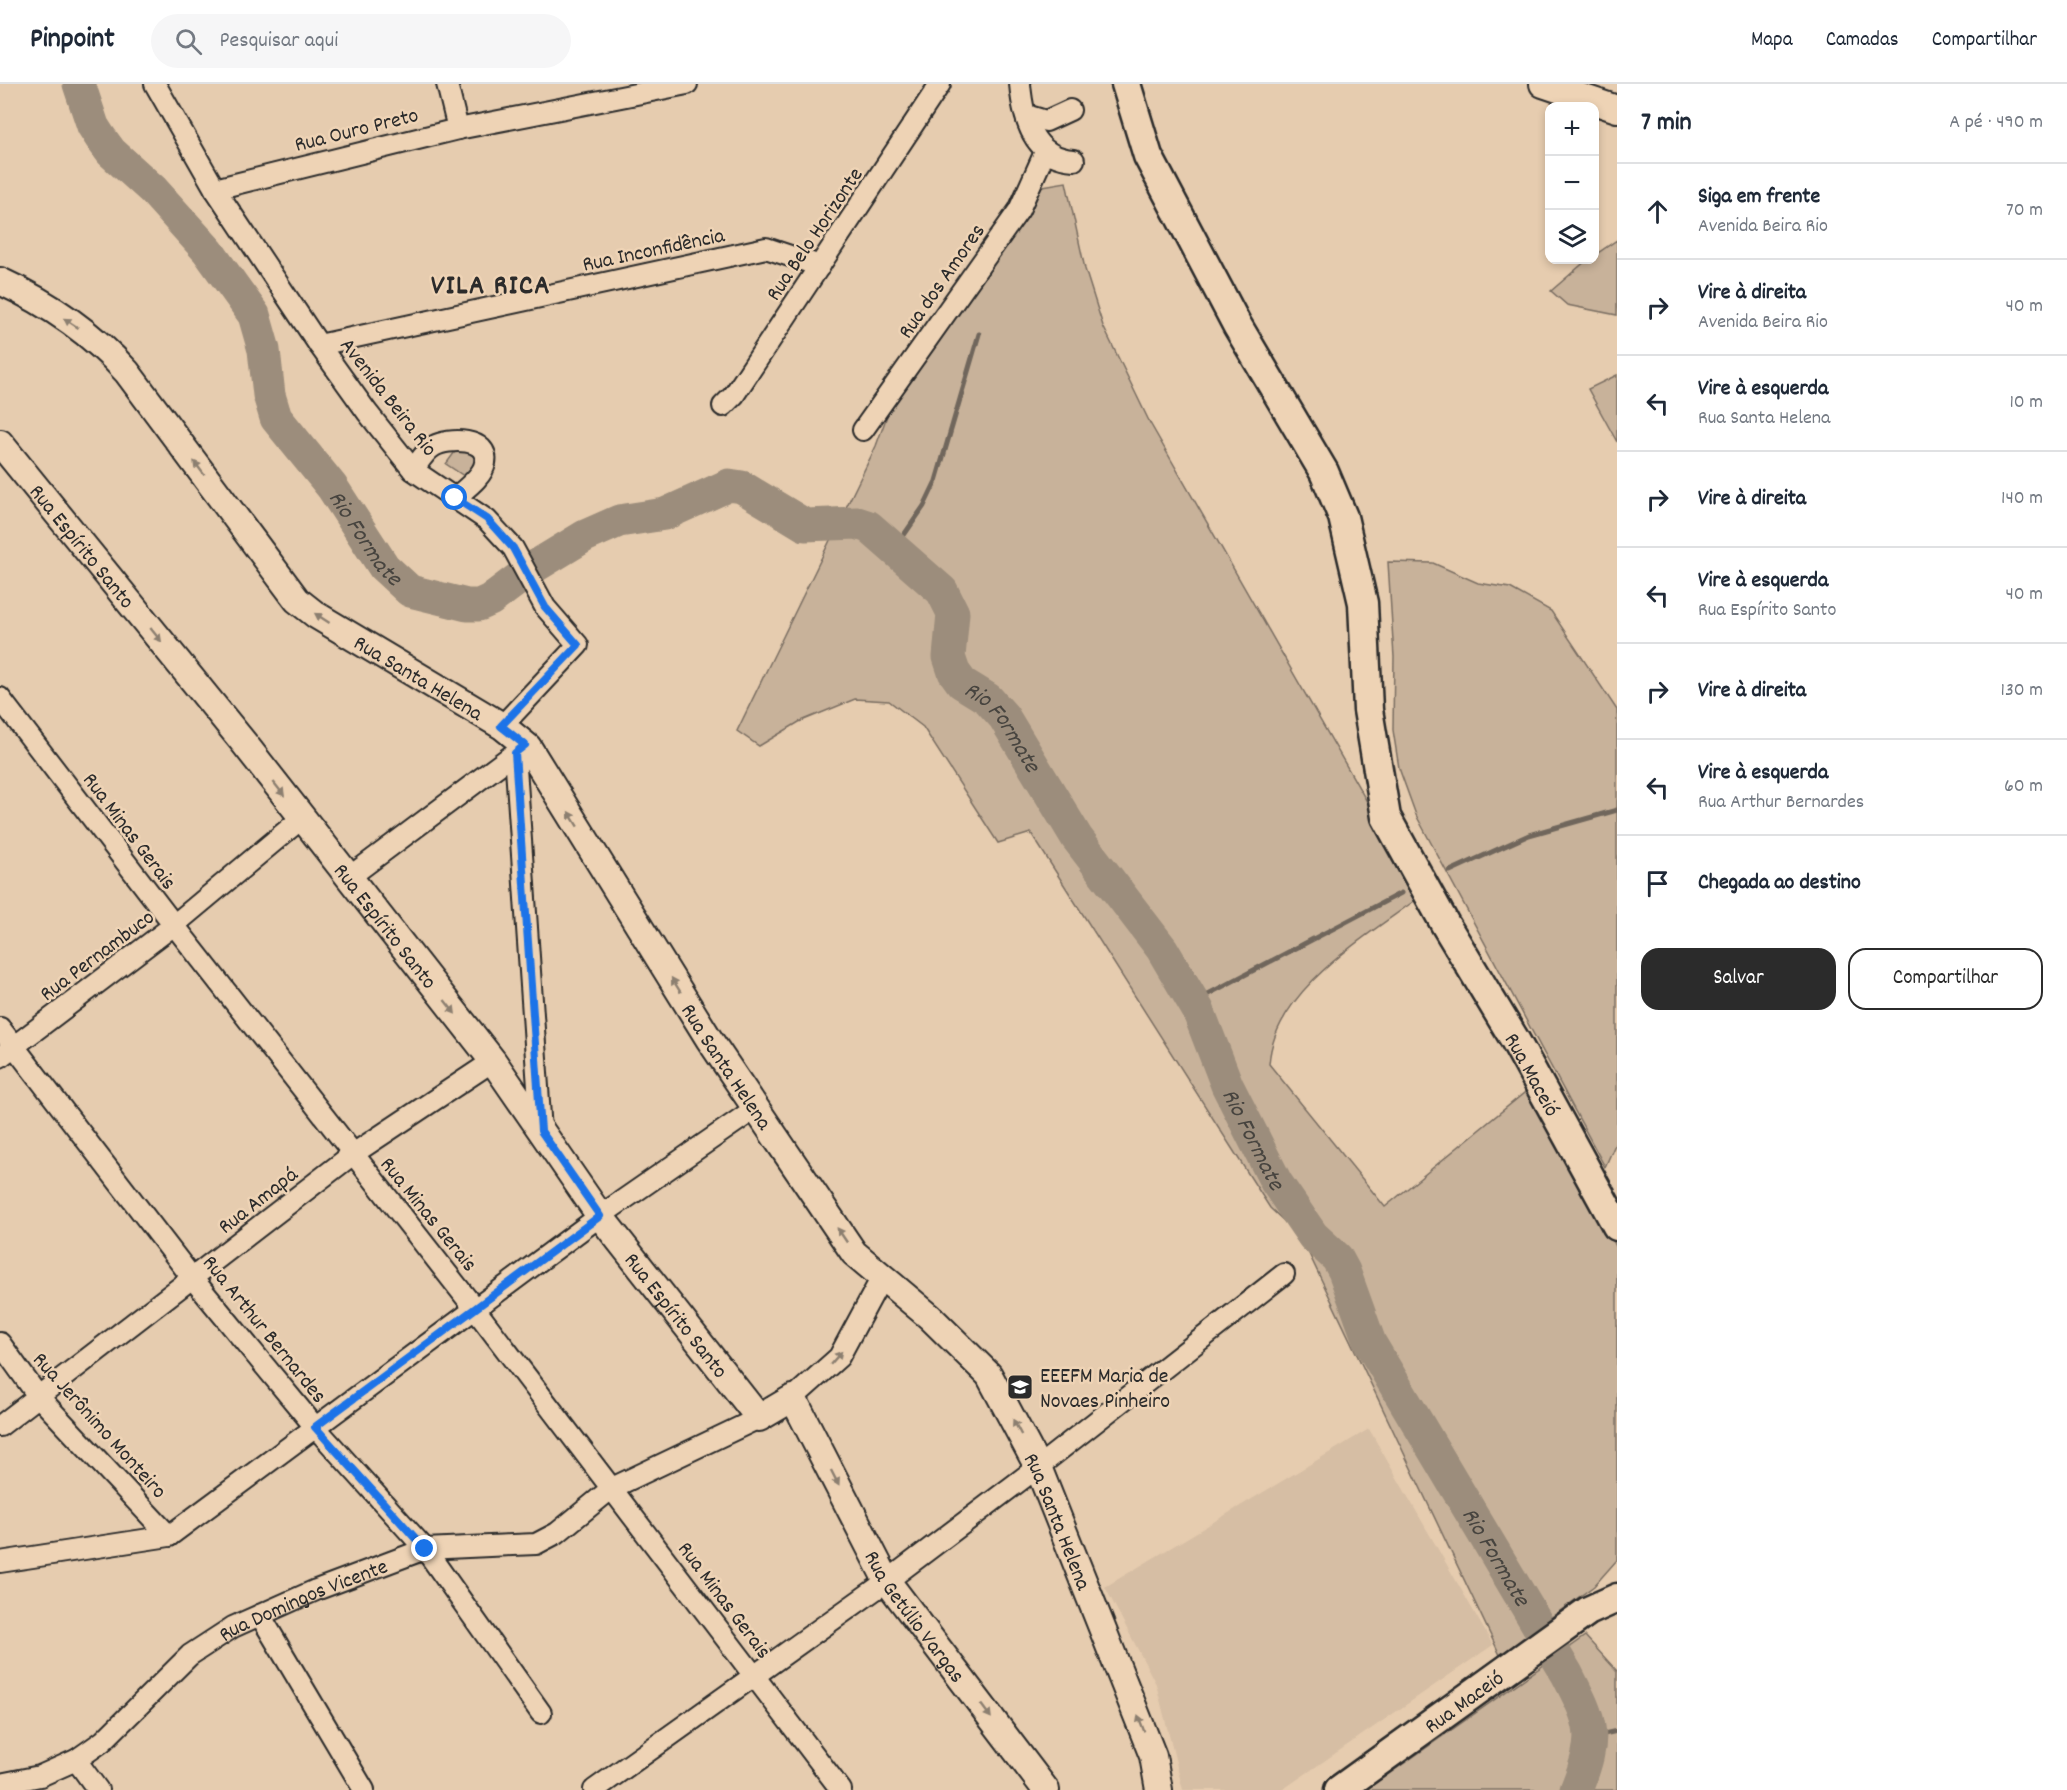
<!DOCTYPE html>
<html lang="pt">
<head>
<meta charset="utf-8">
<style>
	body { margin:0; font-family:Dekko,sans-serif; background:#f6f6f7; color:#1f2937 }
	.controls { position:absolute; right:18px; top:18px; display:grid; overflow:hidden; border-radius:12px; box-shadow:0 3px 9px #0003 }
	.controls button { width:54px; height:54px; display:grid; place-items:center; padding:0; border:0; border-bottom:2px solid #e0e1e3; background:#fff; color:#1f2937; font:30px sans-serif }
	.stop { position:absolute; width:18px; height:18px; margin:-14px; border:4px solid #1a73e8; border-radius:50%; background:#fff }
	.stop.end { background:#1a73e8; border-color:#fff; box-shadow:0 2px 6px #0008 }
	.list { margin:0; padding:0; list-style:none }
	h2 { display:flex; justify-content:space-between; align-items:center; height:78px; margin:0; padding:0 24px; font-size:26px }
	h2 small { font-size:20px; font-weight:400; color:#747a83 }
	.list li { display:grid; grid-template-columns:39px 1fr auto; gap:18px; align-items:center; box-sizing:border-box; height:96px; padding:0 24px; border-top:2px solid #e0e1e3 }
	.list b { display:block; font-size:22px; white-space:nowrap }
	.list p { margin:0; font-size:20px; white-space:nowrap; color:#747a83 }
	.list em { font-size:20px; font-style:normal; color:#747a83 }
	.actions { display:flex; gap:12px; padding:18px 24px }
	.actions a { flex:1; padding:14px 0; border:2px solid #2b2b2b; border-radius:18px; text-align:center; font-size:21px; color:#2b2b2b }
	.actions .main { background:#2b2b2b; color:#fff }
	.icon { flex:none; width:33px; height:33px; fill:none; stroke:currentColor; stroke-width:2; stroke-linecap:round; stroke-linejoin:round }
	.map { position:relative; flex:none; width:1617px; height:1706px; overflow:hidden }
	header { display:flex; align-items:center; gap:36px; box-sizing:border-box; height:84px; padding:0 30px; background:#fff; border-bottom:2px solid #e0e1e3 }
	header strong { font-size:28px }
	nav { display:flex; gap:33px; margin-inline-start:auto; font-size:21px }
	.search { width:420px; height:54px; background:#f6f6f7; display:flex; align-items:center; gap:15px; box-sizing:border-box; padding:0 21px; border-radius:33px; color:#747a83; font-size:22px }
	main { display:flex }
	aside { flex:1; background:#fff }
	.map>svg:first-child { display:block }
</style>
</head>
<body>
<header>
<strong>Pinpoint</strong>
<div class="search"><svg class="icon" aria-label="search" viewBox="0 0 24 24"><circle cx="10" cy="10" r="6"/><path d="M15 15l6 6"/></svg>Pesquisar aqui</div>
<nav><a>Mapa</a><a>Camadas</a><a>Compartilhar</a></nav>
</header>
<main>
<div class="map">
<svg width="1617" height="1706" viewBox="0 0 1617 1706">
	<rect width="100%" height="100%" fill="#e6ccaf"/>
	<filter id="ink" filterUnits="userSpaceOnUse"><feTurbulence type="fractalNoise" baseFrequency=".0167" numOctaves="2"/><feDisplacementMap in="SourceGraphic" scale="12" xChannelSelector="R" yChannelSelector="G"/><feConvolveMatrix kernelMatrix="1 2 1 2 8 2 1 2 1" color-interpolation-filters="sRGB"/></filter>
	<g filter="url(#ink)">
		<path fill="#d6bea4" d="M1369 1345 1493 1561 1282 1706H1183L1156 1600 1105 1503Z"/>
		<path fill="#c8b29a" stroke="#7a6e62" stroke-width="1.5" d="M1066 98 1085 185 1103 242 1150 339 1421 812C1366 853 1274 906 1269 980L1385 1123 1529 1005 1617 1164V1476L1594 1502 1500 1571 1301 1153 1270 1124 1031 749 998 759 923 643 889 617 855 615 799 638 759 662 737 647 876 362 906 280 1037 103Z
			M1617 156V231L1567 221 1551 207 1587 176H1594L1595 171Z
			M1617 291V358L1588 305Z
			M457 365C469 366 473 369 477 380L467 394 446 380Z
			M1388 478 1433 479 1478 499 1510 504 1551 527 1617 626V1056L1605 1083 1416 731 1399 684 1393 646 1394 573Z
			M1585 1552 1617 1587V1706H1366Z"/>
		<g fill="none" stroke-linecap="round" stroke-linejoin="round">
			<path stroke="#6f665b" stroke-width="5" d="M895 464 924 422 936 397 979 250
				M1450 787 1529 751 1617 726
				M1193 918 1401 809
				M1591 1653 1617 1647"/>
			<path stroke="#9c8d7b" stroke-width="33" id="s1" d="M79 0 93 42 100 53 111 68 153 106 208 167 254 231 264 266 269 311 276 334 332 403 384 483 410 507 467 521H479L490 516 534 483 585 452 619 437 665 430 729 401 742 403 805 441 857 439 869 443 942 507 953 529 949 573 954 588 962 599 988 615 1004 633 1077 754 1162 865 1198 926 1227 1001 1276 1098 1313 1152 1337 1174 1344 1187 1370 1259 1567 1590C1593 1641 1598 1651 1576 1706"/>
			<defs>
				<g id="minor">
					<path d="M155 0 215 105 319 261 367 328 413 386 487 436 513 464 545 523 578 561 502 642"/>
					<path d="M447 0 458 45"/>
					<path d="M1020 0C1023 35 1033 74 1074 76"/>
					<path d="M1026 31 1046 37 1070 26"/>
					<path d="M215 105 458 45 687 0"/>
					<path d="M319 261 766 164 820 182"/>
					<path d="M723 322 734 311 940 0"/>
					<path d="M863 346 1019 126 1045 68"/>
					<path d="M413 386C419 378 425 367 434 362 448 354 490 353 485 379 483 393 465 405 455 414"/>
					<path d="M0 614 174 841 475 1225 841 1706"/>
					<path d="M515 669 541 1047"/>
					<path d="M348 794 523 663"/>
					<path d="M0 944 193 1195 315 1343 425 1465 541 1629"/>
					<path d="M0 973 174 841 302 734"/>
					<path d="M0 1259 38 1312 169 1452"/>
					<path d="M793 1314 839 1273 882 1193"/>
					<path d="M0 1342 353 1070 493 977"/>
					<path d="M0 1478 169 1452 600 1132 756 1024"/>
					<path d="M260 1531 364 1706"/>
					<path d="M76 1676 98 1706"/>
					<path id="s2" d="M0 1700 40 1692 76 1676 103 1657 190 1571 233 1543 316 1506 425 1465 536 1460 557 1449 612 1404 759 1334"/>
					<path d="M594 1706 887 1497 1038 1383 1284 1190"/>
				</g>
				<g id="tertiary">
					<path d="M1543 0 1617 25"/>
					<path id="s3" d="M0 197C48 219 92 249 127 288L297 516 316 531 502 642 528 663 709 955 854 1169 930 1233 989 1291 1038 1383 1153 1672 1159 1706"/>
					<path id="s4" d="M0 359 244 659 493 977 600 1132 759 1334 793 1314 887 1497 1046 1706"/>
				</g>
				<g id="secondary">
					<path id="s5" d="M1126 0 1148 72 1237 241 1324 388 1343 433 1363 519 1368 626 1386 733 1445 840 1515 956 1617 1142"/>
					<path id="s6" d="M1339 1706 1588 1527 1617 1514"/>
				</g>
			</defs>
			<use href="#minor" stroke="#2b2b2b" stroke-width="24"/>
			<use href="#tertiary" stroke="#2b2b2b" stroke-width="30"/>
			<use href="#secondary" stroke="#2b2b2b" stroke-width="33"/>
			<use href="#minor" stroke="#eed3b5" stroke-width="20"/>
			<use href="#tertiary" stroke="#eed3b5" stroke-width="26"/>
			<use href="#secondary" stroke="#eed3b5" stroke-width="28"/>
		</g>
		<defs><path id="oneway-solid" d="M-6-.8H1V-3.2L6.5 0L1 3.2V.8H-6Z" transform="scale(1.5)"/></defs>
		<g fill="#8c7f70">
			<use href="#oneway-solid" transform="translate(71 239) rotate(-147)"/>
			<use href="#oneway-solid" transform="translate(199 384) rotate(-127)"/>
			<use href="#oneway-solid" transform="translate(322 534) rotate(-147)"/>
			<use href="#oneway-solid" transform="translate(156 551) rotate(51)"/>
			<use href="#oneway-solid" transform="translate(279 705) rotate(52)"/>
			<use href="#oneway-solid" transform="translate(573 735) rotate(-122)"/>
			<use href="#oneway-solid" transform="translate(676 901) rotate(-122)"/>
			<use href="#oneway-solid" transform="translate(450 923) rotate(52)"/>
			<use href="#oneway-solid" transform="translate(842 1151) rotate(-124)"/>
			<use href="#oneway-solid" transform="translate(836 1274) rotate(-49)"/>
			<use href="#oneway-solid" transform="translate(1017 1343) rotate(-118)"/>
			<use href="#oneway-solid" transform="translate(835 1394) rotate(63)"/>
			<use href="#oneway-solid" transform="translate(986 1627) rotate(53)"/>
			<use href="#oneway-solid" transform="translate(1141 1639) rotate(-111)"/>
		</g>
	</g>
	<g fill="none" stroke-linecap="round" stroke-linejoin="round" filter="url(#ink)">
		<path stroke="#1a73e8" stroke-width="8" d="M425 1465 315 1343 600 1132 541 1047 515 669 525 661 501 642 578 561 545 523 513 464 487 435 455 414"/>
	</g>
	<defs>
		<symbol id="school-square" viewBox="-11 -11 22 22"><rect x="-9" y="-9" width="18" height="18" rx="4" fill="#2b2b2b" stroke="#eed3b5"/><path d="M0-5L7-2L0 1L-7-2ZM-4 1L0 2.5L4 1V4Q0 6-4 4Z" fill="#fff"/></symbol>
	</defs>
	<g fill-rule="evenodd">
		<use href="#school-square" x="1005" y="1288" width="30" height="30"/>
	</g>
	<g text-anchor="middle" stroke-width="5" stroke-linejoin="round" paint-order="stroke">
		<g font-size="22" fill="#2b2b2b" stroke="#eed3b5">
			<text transform="translate(356 44) rotate(-14)" y="8">Rua Ouro Preto</text>
			<text transform="translate(813 149) rotate(-56)" y="8">Rua Belo Horizonte</text>
			<text transform="translate(653 164) rotate(-12)" y="8">Rua Inconfidência</text>
			<text transform="translate(940 196) rotate(-55)" y="8">Rua dos Amores</text>
			<text transform="translate(390 312) rotate(52)" y="8">Avenida Beira Rio</text>
			<text dy="8" stroke="none"><textPath href="#s4" startOffset="132">Rua Espírito Santo</textPath></text>
			<text dy="8" stroke="none"><textPath href="#s3" startOffset="586">Rua Santa Helena</textPath></text>
			<text transform="translate(131 746) rotate(53)" y="8">Rua Minas Gerais</text>
			<text dy="8" stroke="none"><textPath href="#s4" startOffset="618">Rua Espírito Santo</textPath></text>
			<text transform="translate(96 870) rotate(-37)" y="8">Rua Pernambuco</text>
			<text dy="8" stroke="none"><textPath href="#s3" startOffset="1092">Rua Santa Helena</textPath></text>
			<text dy="8" stroke="none"><textPath href="#s5" startOffset="1086">Rua Maceió</textPath></text>
			<text transform="translate(257 1115) rotate(-38)" y="8">Rua Amapá</text>
			<text transform="translate(430 1129) rotate(51)" y="8">Rua Minas Gerais</text>
			<text dy="8" stroke="none"><textPath href="#s4" startOffset="1104">Rua Espírito Santo</textPath></text>
			<text transform="translate(266 1244) rotate(51)" y="8">Rua Arthur Bernardes</text>
			<text transform="translate(101 1340) rotate(48)" y="8">Rua Jerônimo Monteiro</text>
			<text dy="8" stroke="none"><textPath href="#s3" startOffset="1662">Rua Santa Helena</textPath></text>
			<text transform="translate(726 1515) rotate(53)" y="8">Rua Minas Gerais</text>
			<text dy="8" stroke="none"><textPath href="#s2" startOffset="362">Rua Domingos Vicente</textPath></text>
			<text dy="8" stroke="none"><textPath href="#s4" startOffset="1526">Rua Getúlio Vargas</textPath></text>
			<text dy="8" stroke="none"><textPath href="#s6" startOffset="153">Rua Maceió</textPath></text>
		</g>
		<g font-size="22" fill="#2b2b2b" stroke="#eed3b5" text-anchor="start">
			<text x="1040" y="1298">EEEFM Maria de<tspan x="1040" dy="25">Novaes Pinheiro</tspan></text>
		</g>
		<g font-size="24" font-style="italic" fill="#47443f" stroke="#eed3b5">
			<text dy="8" stroke="none"><textPath href="#s1" startOffset="549">Rio Formate</textPath></text>
			<text dy="8" stroke="none"><textPath href="#s1" startOffset="1378">Rio Formate</textPath></text>
			<text dy="8" stroke="none"><textPath href="#s1" startOffset="1864">Rio Formate</textPath></text>
			<text dy="8" stroke="none"><textPath href="#s1" startOffset="2350">Rio Formate</textPath></text>
		</g>
		<g font-size="28" font-weight="bold" letter-spacing="1.5" fill="#2b2b2b" stroke="#eed3b5">
			<text x="491" y="209">VILA RICA</text>
		</g>
	</g>
</svg>
<div class="controls">
<button>+</button>
<button>−</button>
<button><svg class="icon" aria-label="layers" viewBox="0 0 24 24"><path d="M12 4l9 5-9 5-9-5zM3 14l9 5 9-5"/></svg></button>
</div>
<div class="stop" style="left:455px;top:414px"></div>
<div class="stop end" style="left:425px;top:1465px"></div>
</div>
<aside>
<h2>7 min<small>A pé · 490 m</small></h2>
<ul class="list">
<li><svg class="icon" aria-label="ahead" viewBox="0 0 24 24"><path d="M12 20V5M6 11l6-6 6 6"/></svg><div><b>Siga em frente</b><p>Avenida Beira Rio</p></div><em>70 m</em></li>
<li><svg class="icon" aria-label="right" viewBox="0 0 24 24"><path d="M7 20v-9h11M14 6l5 5-5 5"/></svg><div><b>Vire à direita</b><p>Avenida Beira Rio</p></div><em>40 m</em></li>
<li><svg class="icon" aria-label="left" viewBox="0 0 24 24"><path d="M17 20v-9H6M10 6l-5 5 5 5"/></svg><div><b>Vire à esquerda</b><p>Rua Santa Helena</p></div><em>10 m</em></li>
<li><svg class="icon" aria-label="right" viewBox="0 0 24 24"><path d="M7 20v-9h11M14 6l5 5-5 5"/></svg><div><b>Vire à direita</b></div><em>140 m</em></li>
<li><svg class="icon" aria-label="left" viewBox="0 0 24 24"><path d="M17 20v-9H6M10 6l-5 5 5 5"/></svg><div><b>Vire à esquerda</b><p>Rua Espírito Santo</p></div><em>40 m</em></li>
<li><svg class="icon" aria-label="right" viewBox="0 0 24 24"><path d="M7 20v-9h11M14 6l5 5-5 5"/></svg><div><b>Vire à direita</b></div><em>130 m</em></li>
<li><svg class="icon" aria-label="left" viewBox="0 0 24 24"><path d="M17 20v-9H6M10 6l-5 5 5 5"/></svg><div><b>Vire à esquerda</b><p>Rua Arthur Bernardes</p></div><em>60 m</em></li>
<li><svg class="icon" aria-label="arrive" viewBox="0 0 24 24"><path d="M6 21V4h12l-3 4 3 4H6"/></svg><div><b>Chegada ao destino</b></div></li>
</ul>
<div class="actions"><a class="main">Salvar</a><a>Compartilhar</a></div>
</aside>
</main>
</body>
</html>
